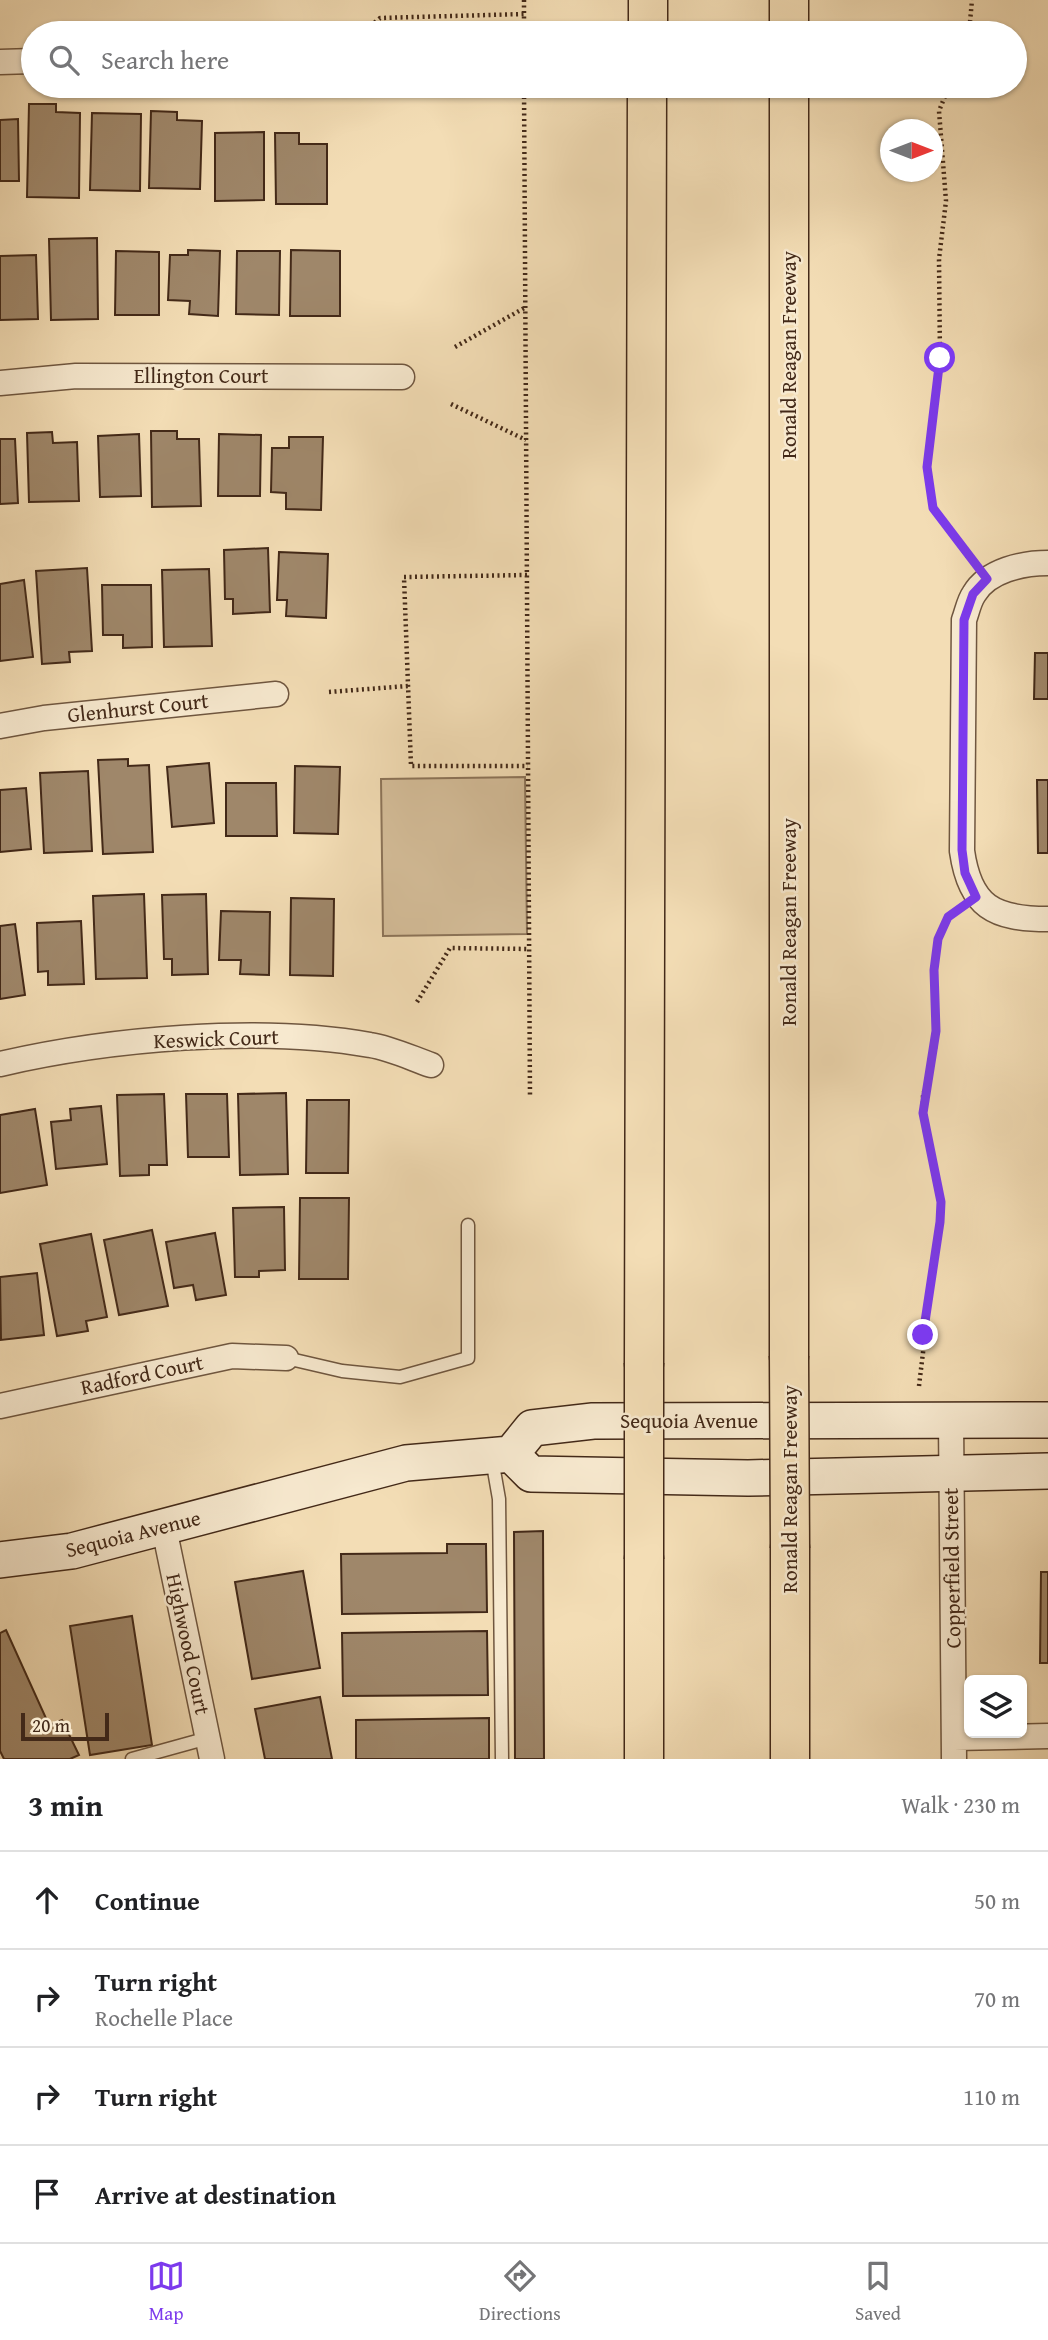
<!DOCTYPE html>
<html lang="en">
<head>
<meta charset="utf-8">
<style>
	body { margin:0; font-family:"Gentium Book Plus",serif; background:#f6f6f6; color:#202124 }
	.controls { position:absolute; right:21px; bottom:21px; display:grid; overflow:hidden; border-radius:10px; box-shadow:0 2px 5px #0004 }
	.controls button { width:63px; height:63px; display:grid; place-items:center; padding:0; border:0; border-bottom:2px solid #e0e0e0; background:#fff; color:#202124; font:35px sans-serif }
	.compass { position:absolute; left:880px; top:119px; width:63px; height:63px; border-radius:50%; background:#fff; box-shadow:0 2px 5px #0004; rotate:90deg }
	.scale { position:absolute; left:21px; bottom:18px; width:88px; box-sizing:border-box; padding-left:7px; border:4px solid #432918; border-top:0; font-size:19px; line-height:24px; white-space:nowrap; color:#432918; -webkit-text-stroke:5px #f7e9cf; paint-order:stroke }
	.stop { position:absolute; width:21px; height:21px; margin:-16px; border:5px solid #7c3aed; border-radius:50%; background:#fff }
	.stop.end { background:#7c3aed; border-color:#fff; box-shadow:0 2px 7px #0008 }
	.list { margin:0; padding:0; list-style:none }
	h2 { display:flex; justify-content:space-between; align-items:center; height:91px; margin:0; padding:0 28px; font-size:30px }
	h2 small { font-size:23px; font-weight:400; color:#757577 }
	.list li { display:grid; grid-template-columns:46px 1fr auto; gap:21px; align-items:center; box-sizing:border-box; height:98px; padding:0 28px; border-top:2px solid #e0e0e0 }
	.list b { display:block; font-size:26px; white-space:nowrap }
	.list p { margin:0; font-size:23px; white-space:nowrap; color:#757577 }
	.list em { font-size:23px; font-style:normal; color:#757577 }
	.icon { flex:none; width:38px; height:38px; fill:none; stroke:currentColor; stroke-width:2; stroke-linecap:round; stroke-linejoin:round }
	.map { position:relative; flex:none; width:1048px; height:1759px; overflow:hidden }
	.search { position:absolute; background:#fff; box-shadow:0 2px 5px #0004; left:21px; right:21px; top:21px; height:77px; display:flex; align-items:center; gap:18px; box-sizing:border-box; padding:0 24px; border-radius:38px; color:#757577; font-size:26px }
	.sheet { height:483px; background:#fff }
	nav { display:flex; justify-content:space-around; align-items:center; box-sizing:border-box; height:98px; border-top:2px solid #e0e0e0; background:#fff; font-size:19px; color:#757577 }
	nav a { display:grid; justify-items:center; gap:4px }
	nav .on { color:#7c3aed }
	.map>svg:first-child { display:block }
</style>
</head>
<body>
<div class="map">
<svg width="1048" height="1759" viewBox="0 0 1048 1759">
	<rect width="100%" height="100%" fill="#f3ddb5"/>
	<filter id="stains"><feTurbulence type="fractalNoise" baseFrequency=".00286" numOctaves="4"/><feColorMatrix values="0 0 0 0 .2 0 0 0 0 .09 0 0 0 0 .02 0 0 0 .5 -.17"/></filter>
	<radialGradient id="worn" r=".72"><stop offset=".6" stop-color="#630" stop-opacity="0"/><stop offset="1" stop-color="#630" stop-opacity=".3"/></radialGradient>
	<path fill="#d5be9a" stroke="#8c7459" stroke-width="2" d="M525 777 527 934 383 936 381 779Z"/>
	<path fill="#9f876a" stroke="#432918" stroke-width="2" d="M29 104H56V112L80 113 79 198 27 197Z
		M151 111 177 112V120L202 121 200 189 149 188Z
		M92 113 141 114 140 191 90 190Z
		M18 119 19 181H0V120Z
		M264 132V200L215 201V133Z
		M275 133H299V144H327V204H276Z
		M97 238 98 319 51 320 49 239Z
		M188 250 220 251 218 316 189 314 190 301 168 300 170 255H188Z
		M291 250 340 251V316H290Z
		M116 251 159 252V315H115Z
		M237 251H280L279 315 236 314Z
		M36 255 38 319 0 320V256Z
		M151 431H177V439H199L201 506 152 507Z
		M52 432 53 443 77 442 79 501 29 502 27 433Z
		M139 434 141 496 100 497 98 436Z
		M219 434 261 435 260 496H218Z
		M289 437H323L321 510 286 509V493L271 492 272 448H289Z
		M0 439H15L18 503 0 504Z
		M268 548 270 612 233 614V599H225L224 550Z
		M279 552 328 554 326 618 286 616 287 600H277Z
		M87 568 92 651 69 652 70 662 42 664 36 571Z
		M209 569 212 646 164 647 162 570Z
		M24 580 33 657 0 661V584Z
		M102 585H151L152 647 123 648V635H103Z
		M1035 653H1048V699H1034Z
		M128 759V766L149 765 153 852 103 854 98 760Z
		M209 763 214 823 172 827 167 767Z
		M295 766 340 767 338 834 294 833Z
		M88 771 92 851 44 853 40 773Z
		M1037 780H1048V853H1038Z
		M226 783H276L277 836H226Z
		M26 788 31 849 0 852V790Z
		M144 894 147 978 96 979 93 896Z
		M206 894 208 974 172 975V959H164L162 895Z
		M291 898 334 899 333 976 290 975Z
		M221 911 270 912 269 975 240 974 241 960H219Z
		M81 921 84 984 48 985V971L38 972 37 923Z
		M15 924 25 995 0 999V926Z
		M286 1093 288 1174 240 1175 238 1094Z
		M164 1094 167 1165H149V1175L120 1176 117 1095Z
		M186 1094H227L229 1157H188Z
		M307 1100H349L348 1173H306Z
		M101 1106 107 1164 56 1169 51 1122 71 1120 70 1109Z
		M35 1109 47 1185 0 1193V1115Z
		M300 1198H349L348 1279H299Z
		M284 1207 285 1270 259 1271V1277H235L233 1208Z
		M152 1230 168 1306 119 1315 104 1240Z
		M215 1233 226 1295 196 1300 193 1285 174 1288 166 1242Z
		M91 1234 107 1317 86 1321 88 1331 57 1336 40 1244Z
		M37 1273 44 1335 1 1340 0 1277Z
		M543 1531 544 1759H515L514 1532Z
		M447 1544H486L487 1612 342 1614 341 1554 447 1553Z
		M303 1571 320 1668 252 1679 235 1582Z
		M1041 1572H1048V1663H1040Z
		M132 1616 152 1745 90 1755 70 1626Z
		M6 1630 49 1725 62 1720 79 1755 70 1759H4L0 1751V1633Z
		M487 1631 488 1695 343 1696 342 1633Z
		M320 1697 332 1759H265L255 1709Z
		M489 1718V1759H356V1720Z"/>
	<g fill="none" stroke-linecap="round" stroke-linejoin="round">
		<defs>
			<path id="service" d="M286 1358 342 1371 400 1377 468 1358V1225
				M492 1459 499 1499 502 1759
				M132 1759 208 1738"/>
			<path id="minor" d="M0 62 33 61
				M0 383 76 376 402 377
				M1048 563C1023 563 988 570 974 594 969 601 967 612 964 620L962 851C970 907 994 919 1048 919
				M0 726 44 718 276 694
				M0 1064C108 1039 261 1025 370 1045 390 1048 411 1058 431 1065
				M0 1406 232 1356 286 1358
				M951 1420 954 1759
				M164 1528 212 1759
				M954 1738 1048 1736"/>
			<path id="secondary" d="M511 1454 532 1428 593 1421 1048 1420
				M0 1560 72 1551 406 1463 511 1454 531 1474 748 1478 1048 1471"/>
			<path id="motorway" d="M648 33V0
				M789 33V0
				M789 1356V86
				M644 1363 647 86
				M644 1559V1759
				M790 1759V1548"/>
		</defs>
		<use href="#service" stroke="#6f563f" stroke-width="15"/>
		<use href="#minor" stroke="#6f563f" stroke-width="27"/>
		<use href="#secondary" stroke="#432918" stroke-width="38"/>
		<use href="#motorway" stroke="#432918" stroke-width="41"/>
		<path stroke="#432918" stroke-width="4.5" stroke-dasharray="2 3.5" stroke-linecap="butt" d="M524 0V33
			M362 33 380 18 524 14
			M969 33 972 0
			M524 86 530 1097
			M949 86 939 111 946 201 939 259 940 358 927 467 933 508 970 560
			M455 347 526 307
			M451 404 526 440
			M527 575 404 577 411 766H528
			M329 692 408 686
			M417 1002 450 948 529 949
			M919 1386 941 1202 923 1113V1096L935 1048 934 970 938 939 948 917 958 910"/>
		<use href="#service" stroke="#f7e9cf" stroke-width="12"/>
		<use href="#minor" stroke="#f7e9cf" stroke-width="24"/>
		<use href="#secondary" stroke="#f7e9cf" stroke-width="35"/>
		<use href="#motorway" stroke="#f3ddb5" stroke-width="38"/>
		<defs>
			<path id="motorway-bridge" d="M789 1356 790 1548
				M644 1363V1559"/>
		</defs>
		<use href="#motorway-bridge" stroke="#432918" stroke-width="41" stroke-linecap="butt"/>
		<use href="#motorway-bridge" stroke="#f3ddb5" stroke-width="38"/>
	</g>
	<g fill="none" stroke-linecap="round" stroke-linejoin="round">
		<path stroke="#7c3aed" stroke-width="9" d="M923 1335 940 1222 941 1202 923 1113 936 1031 934 970 938 939 948 917 976 897 965 873 962 850 964 620 973 594 987 579 933 508 927 467 940 358"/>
	</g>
	<g text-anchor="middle" stroke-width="5" stroke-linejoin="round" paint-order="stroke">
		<g font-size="21" fill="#432918" stroke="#f7e9cf">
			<text transform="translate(789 355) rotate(-90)" y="7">Ronald Reagan Freeway</text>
			<text x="201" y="383">Ellington Court</text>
			<text transform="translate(138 708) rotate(-6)" y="7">Glenhurst Court</text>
			<text transform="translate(789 922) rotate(-90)" y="7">Ronald Reagan Freeway</text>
			<text transform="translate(216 1039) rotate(-2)" y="7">Keswick Court</text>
			<text transform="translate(142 1375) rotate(-12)" y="7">Radford Court</text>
			<text x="689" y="1428">Sequoia Avenue</text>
			<text transform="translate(790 1489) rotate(-90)" y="7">Ronald Reagan Freeway</text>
			<text transform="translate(133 1534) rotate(-14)" y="7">Sequoia Avenue</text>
			<text transform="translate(952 1568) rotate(-91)" y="7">Copperfield Street</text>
			<text transform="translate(188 1644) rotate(78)" y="7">Highwood Court</text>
		</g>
	</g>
	<rect width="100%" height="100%" filter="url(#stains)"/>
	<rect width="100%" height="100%" fill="url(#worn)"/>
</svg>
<div class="controls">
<button><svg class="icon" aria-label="layers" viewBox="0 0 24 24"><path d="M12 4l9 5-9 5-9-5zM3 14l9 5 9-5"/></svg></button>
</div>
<svg class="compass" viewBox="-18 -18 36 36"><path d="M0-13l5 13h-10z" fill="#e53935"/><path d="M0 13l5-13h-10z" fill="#757577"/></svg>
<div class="scale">20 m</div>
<div class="stop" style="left:940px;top:358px"></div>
<div class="stop end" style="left:923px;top:1335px"></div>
<div class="search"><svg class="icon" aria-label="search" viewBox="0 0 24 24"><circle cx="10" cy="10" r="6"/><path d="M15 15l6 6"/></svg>Search here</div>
</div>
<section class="sheet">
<h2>3 min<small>Walk · 230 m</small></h2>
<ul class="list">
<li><svg class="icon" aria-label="ahead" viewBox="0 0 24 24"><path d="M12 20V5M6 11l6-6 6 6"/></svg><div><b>Continue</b></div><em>50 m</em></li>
<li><svg class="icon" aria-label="right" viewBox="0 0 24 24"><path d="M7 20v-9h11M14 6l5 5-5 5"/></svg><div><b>Turn right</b><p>Rochelle Place</p></div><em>70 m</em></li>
<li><svg class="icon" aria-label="right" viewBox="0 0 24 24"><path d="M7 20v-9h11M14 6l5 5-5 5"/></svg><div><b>Turn right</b></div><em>110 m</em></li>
<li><svg class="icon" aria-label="arrive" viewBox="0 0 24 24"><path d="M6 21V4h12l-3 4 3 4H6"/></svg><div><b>Arrive at destination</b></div></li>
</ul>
</section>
<nav>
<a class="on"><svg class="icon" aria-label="map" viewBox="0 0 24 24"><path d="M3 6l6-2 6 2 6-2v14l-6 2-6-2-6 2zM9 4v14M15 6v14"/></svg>Map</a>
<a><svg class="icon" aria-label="directions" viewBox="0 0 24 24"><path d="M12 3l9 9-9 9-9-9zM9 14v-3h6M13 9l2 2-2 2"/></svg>Directions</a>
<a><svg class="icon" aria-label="saved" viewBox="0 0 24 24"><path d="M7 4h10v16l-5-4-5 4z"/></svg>Saved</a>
</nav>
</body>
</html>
